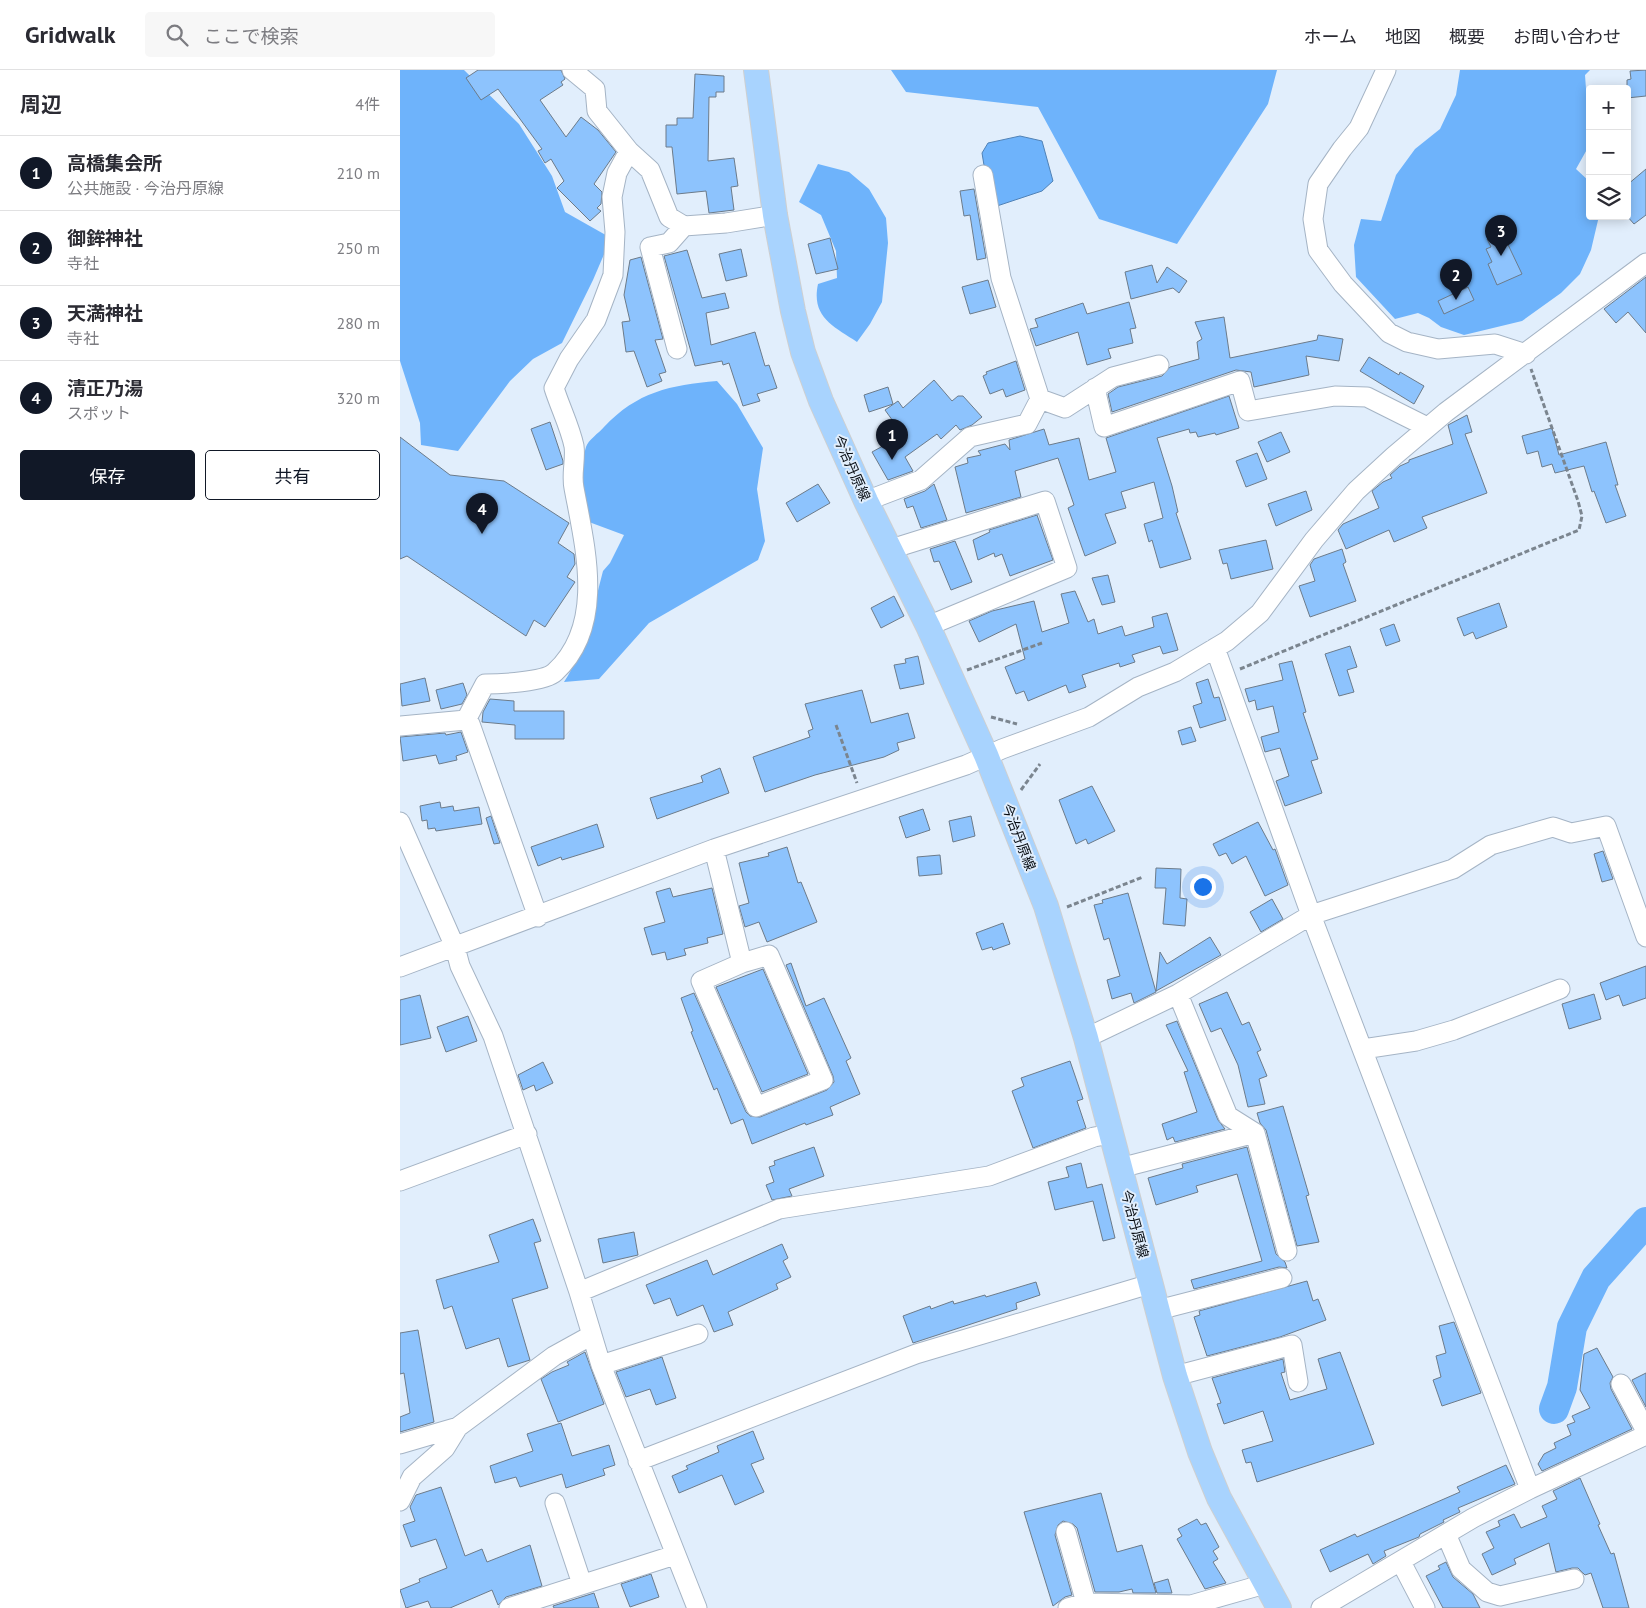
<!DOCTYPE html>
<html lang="ja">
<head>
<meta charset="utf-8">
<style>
	body { margin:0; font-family:"PT Sans","Noto Sans JP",sans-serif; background:#f7f7f7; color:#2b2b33 }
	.controls { position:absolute; right:15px; top:15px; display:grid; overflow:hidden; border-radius:5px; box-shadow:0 2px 12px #0003 }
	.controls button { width:45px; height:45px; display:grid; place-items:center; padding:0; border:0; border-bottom:1px solid #e1e1e2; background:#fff; color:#2b2b33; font:25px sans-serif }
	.you { position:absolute; left:802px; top:816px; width:18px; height:18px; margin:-12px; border:4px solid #fff; border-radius:50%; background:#1a73e8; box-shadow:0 0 0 8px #1a73e833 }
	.badge { display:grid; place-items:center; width:32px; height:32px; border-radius:50%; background:#111827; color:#fff; font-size:16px; font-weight:700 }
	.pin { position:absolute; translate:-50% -41px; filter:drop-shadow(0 1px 2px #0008) }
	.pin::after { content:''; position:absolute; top:26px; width:18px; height:15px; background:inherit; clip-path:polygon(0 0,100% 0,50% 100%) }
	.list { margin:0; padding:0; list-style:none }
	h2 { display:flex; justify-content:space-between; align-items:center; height:65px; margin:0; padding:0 20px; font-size:21px }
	h2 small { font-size:16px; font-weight:400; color:#7c7c81 }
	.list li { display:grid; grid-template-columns:32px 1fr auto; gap:15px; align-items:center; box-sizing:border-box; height:75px; padding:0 20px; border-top:1px solid #e1e1e2 }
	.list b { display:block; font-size:19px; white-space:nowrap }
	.list p { margin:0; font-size:16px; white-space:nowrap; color:#7c7c81 }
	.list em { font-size:16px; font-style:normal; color:#7c7c81 }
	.actions { display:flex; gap:10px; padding:15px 20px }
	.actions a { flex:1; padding:11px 0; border:1px solid #111827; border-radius:5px; text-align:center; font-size:18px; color:#111827 }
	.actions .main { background:#111827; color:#fff }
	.icon { flex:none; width:28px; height:28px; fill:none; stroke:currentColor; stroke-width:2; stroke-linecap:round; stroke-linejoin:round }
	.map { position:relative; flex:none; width:1246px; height:1538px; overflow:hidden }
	header { display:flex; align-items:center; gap:30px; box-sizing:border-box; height:70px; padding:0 25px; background:#fff; border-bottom:1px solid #e1e1e2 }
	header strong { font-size:24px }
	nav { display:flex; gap:28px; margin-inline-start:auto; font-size:18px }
	.search { width:350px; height:45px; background:#f7f7f7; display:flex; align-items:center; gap:12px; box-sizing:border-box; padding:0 18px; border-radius:5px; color:#7c7c81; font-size:19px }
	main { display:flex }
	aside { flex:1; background:#fff }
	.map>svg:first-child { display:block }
</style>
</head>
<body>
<header>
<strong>Gridwalk</strong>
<div class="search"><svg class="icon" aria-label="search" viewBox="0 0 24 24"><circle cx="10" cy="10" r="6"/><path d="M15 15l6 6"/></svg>ここで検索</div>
<nav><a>ホーム</a><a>地図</a><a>概要</a><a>お問い合わせ</a></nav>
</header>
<main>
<aside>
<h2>周辺<small>4件</small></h2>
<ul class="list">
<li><span class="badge">1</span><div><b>高橋集会所</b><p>公共施設 · 今治丹原線</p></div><em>210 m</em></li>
<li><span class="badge">2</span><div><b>御鉾神社</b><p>寺社</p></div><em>250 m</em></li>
<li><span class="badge">3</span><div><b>天満神社</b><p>寺社</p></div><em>280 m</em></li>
<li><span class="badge">4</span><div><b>清正乃湯</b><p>スポット</p></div><em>320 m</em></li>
</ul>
<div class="actions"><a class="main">保存</a><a>共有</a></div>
</aside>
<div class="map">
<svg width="1246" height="1538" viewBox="0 0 1246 1538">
	<rect width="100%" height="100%" fill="#e1eefc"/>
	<path fill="#6eb3fb" d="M0 0H64L119 54 152 106 165 142 211 168 193 210 162 273 133 289 110 311 58 381 21 375 20 353 0 291Z
		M491 0H877L868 34 777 174 699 149 638 37 506 22Z
		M1060 0H1190L1185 5 1190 74 1176 99 1190 112V146H1199L1191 180 1180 204 1161 223 1122 251 1064 265 1041 257 1029 248 1018 243 995 249 956 207 954 175 961 149 981 151 996 105 1015 79 1040 59 1056 25Z
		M418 94 449 102 469 119 486 148 488 173 482 232 470 254 457 272C433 256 411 247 418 214L437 208 436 181 421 145 399 132Z
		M317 311 337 334 363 378 357 419 365 471 358 490 249 553 199 609 164 612C186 579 193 539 203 501L210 493 224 465 189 452C184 428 178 402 186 377 188 370 199 363 204 357 237 322 270 315 317 311Z"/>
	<path fill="#6eb3fb" stroke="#5082b6" d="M620 66 642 71 653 111 642 121 591 138 582 83 588 73Z"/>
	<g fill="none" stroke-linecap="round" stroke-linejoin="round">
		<path stroke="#6eb3fb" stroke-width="30" d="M1154 1339 1162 1317 1172 1257 1196 1208 1246 1152"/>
	</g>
	<path fill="#8dc3fd" stroke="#6c7b8a" d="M78 0H161L165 9 161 12 163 15 140 30 166 67 181 47 198 60 216 82 194 114 202 122 201 134 197 138 201 141 190 151 157 118 164 111 151 89 145 93 138 81 142 79 98 19 81 30 66 8Z
		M1246 0V26L1227 28V10L1231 9 1230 1Z
		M295 4 324 6V22H316V27H309L308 91 334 88 338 116 331 117 334 140 309 143 306 121 277 124 272 77H266V55H277V48H293Z
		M1246 99V145L1234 154 1227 146V115Z
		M574 119 586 188 577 190 570 145 564 146 560 121Z
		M1102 162 1122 204 1097 215 1088 194 1092 192 1086 179 1091 177 1087 169Z
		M430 168 438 199 416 204 408 174Z
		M341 179 347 206 326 211 319 184Z
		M287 180 302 228 325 223 329 238 306 243 311 275 355 262 365 296 369 295 377 318 357 324 360 331 343 336 329 293 323 295 322 291 295 296 264 186Z
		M241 187 263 269 255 270 266 302 259 304 262 311 247 317 234 281 226 282 222 252 230 251 224 225 230 190Z
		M752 195 757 213 767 197 787 211 779 223 773 218 731 229 725 202Z
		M1246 207V263L1228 242 1216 253 1204 239Z
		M588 210 596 237 570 244 562 217Z
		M1068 217 1074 230 1044 244 1038 231Z
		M729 232 736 258 730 259 733 273 708 279 711 288 687 295 678 262 636 276 630 259 638 257 635 249 683 233 687 244Z
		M824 247 830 288 917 270 918 265 943 269 939 291 906 286 909 305 854 317 851 302 836 300 712 342 708 324 718 317 762 306 770 297 799 289 797 272 802 269 795 252Z
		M969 287 999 305 1000 302 1024 316 1014 334 960 301Z
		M616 291 625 320 606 327 603 319 590 324 583 306 587 304 586 302Z
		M534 310 552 331 558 326H563L582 347 572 355 560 360 556 355 541 369 537 364 505 387 513 401 488 410 472 382 503 365 485 340 498 331 503 338Z
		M488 317 493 334 469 342 464 325Z
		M829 326 839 358 816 365 815 363 798 367 796 362 790 363 789 359 757 368 772 416 778 442 776 443 791 489 760 498 752 470 749 472 744 454 763 448 754 412 721 422 726 438 705 444 716 473 685 486 668 438 674 435 658 388 615 401 621 427 566 443 555 397 568 393 567 388 581 385 578 381 605 374 610 380 609 370 644 359 649 375 679 368 689 410 716 402 706 368Z
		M1067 345 1072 362 1065 364 1087 423 1022 447 1027 458 994 472 989 460 946 479 938 460 943 454 979 438 972 421 983 412 992 408 990 405 1000 396 1009 392V390L1053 374 1048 355Z
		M150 352 163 391V394L146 400 131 359Z
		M1152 358 1159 385 1206 372 1218 415H1215L1226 446 1206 453 1194 421 1192 422 1184 396 1155 403 1152 394 1142 397 1138 381 1127 384 1122 366Z
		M881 362 890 382 867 392 858 372Z
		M0 367 50 405 104 411 169 453 158 473 174 484 175 494 167 507 175 512 145 557 134 550 126 566 7 486 0 489Z
		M857 383 867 409 846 417 836 391Z
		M418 414 430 433 397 452 386 433Z
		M534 414 547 450 521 458 513 436 507 438 504 429 525 421Z
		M906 421 912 440 876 456 868 434Z
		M637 445 653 490 610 506 602 484 595 487 594 483 578 490 573 470 590 462 589 460Z
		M866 470 873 499 831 509 827 493 823 494 819 480Z
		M555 471 572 512 551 520 539 491 534 492 530 479Z
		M942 479 946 492 943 494 956 531 910 547 899 516 915 511 910 495 914 489Z
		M708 505 715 532 702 535 692 508Z
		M675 521 688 552 694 549 698 564 722 556 725 566 754 557 752 547 767 543 778 580 763 584 760 576 732 585 735 592 720 597 719 593 682 605 686 617 669 623 666 615 628 631 624 621 616 624 605 597 625 589 616 554 579 572 569 551 592 541 634 531 642 562 669 553 661 524Z
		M494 526 504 546 481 558 471 538Z
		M1099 533 1107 557 1076 569 1073 562 1064 566 1057 548Z
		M994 554 1000 571 986 576 980 559Z
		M950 576 957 597 947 600 954 622 939 626 925 584Z
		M518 586 524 614 500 619 494 595 506 593 505 589Z
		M892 591 906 642 903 643 918 689 911 691 922 723 885 736 876 711 889 706 880 678 865 682 861 667 879 662 873 636 857 640 855 630 849 632 845 619 883 610 879 594Z
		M25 608 30 631 2 636 0 614Z
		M808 609 814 628 819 627 826 650 800 658 793 636 802 633 796 613Z
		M63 613 67 625 62 634 41 639 36 620Z
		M462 620 471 653 508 643 515 668 497 673 499 680 484 687 415 705 365 722 353 687 410 667 408 661 413 659 405 634Z
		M90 629 114 631V641H164V669H115V655L82 652 83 642Z
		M791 657 796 671 782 675 778 661Z
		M61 662 68 682 56 686 57 690 39 694 36 685 3 691 0 667 45 663 46 665Z
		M320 698 329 723 257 749 250 728 303 712 301 706Z
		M692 716 715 761 688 774 686 769 676 774 659 730Z
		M40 732 41 738 53 736 54 741 79 737 82 754 36 761 35 758 28 759 27 750 22 751 20 736Z
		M523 739 530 760 506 768 499 747Z
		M91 746 100 773 94 774 86 748Z
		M571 746 575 766 553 772 549 751Z
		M858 752 873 780 875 779 888 815 865 826 846 786 832 794 826 783 819 786 813 774Z
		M197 754 204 777 162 790 161 787 138 796 131 777Z
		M387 777 398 813 401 812 417 852 367 872 359 852 345 857 339 836 349 833 339 793 369 786 368 783Z
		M1203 781 1213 809 1202 812 1194 784Z
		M540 785 542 804 519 806 517 787Z
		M756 798 781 799 780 828 787 829 785 856 763 854 766 818H755Z
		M270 818 273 827 312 818 323 864 307 868 308 873 284 879 286 885 267 890 265 882 252 885 244 858 265 852 256 822Z
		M728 823 756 922 734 933 731 923 712 929 707 910 720 906 709 868 704 870 694 835 703 833 702 830Z
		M872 829 883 849 861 862 850 842Z
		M603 853 610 874 593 880 592 877 582 880 576 863Z
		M810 867 821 885 756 921 760 882 767 894Z
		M391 893 406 936 424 928 451 988 446 991 460 1024 430 1037 433 1045 406 1055 405 1053 352 1074 343 1049 331 1054 317 1018 314 1020 291 962 293 961 281 928 294 923 346 1042 350 1046 360 1047 427 1020 434 1012 433 1006 386 895Z
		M1246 896V928L1223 936 1219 925 1206 930 1200 913Z
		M363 899 408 1004 362 1022 316 917Z
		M827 922 842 955 849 952 861 980 857 982 867 1006 859 1009 865 1034 848 1037 838 995 821 958 811 962 799 934Z
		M1194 924 1201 949 1169 959 1162 934Z
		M20 925 31 968 0 975V930Z
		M68 946 77 971 46 982 37 957Z
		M777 951 818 1050 825 1059 775 1072 773 1067 767 1070 762 1054 797 1042 784 1002 788 1001 766 955Z
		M670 991 683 1029 677 1031 686 1058 633 1078 612 1021 624 1016 621 1008Z
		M143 992 153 1013 136 1021 134 1015 123 1020 118 1005Z
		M883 1036 909 1125 906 1126 919 1172 897 1176 866 1060 860 1053 857 1043Z
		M414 1077 424 1106 389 1119 392 1126 372 1130 366 1115 374 1112 369 1097 375 1095 374 1091Z
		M847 1077 876 1184 885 1192 887 1198 879 1197 794 1219 791 1210 862 1191 837 1104 796 1116 798 1122 756 1135 748 1108 783 1098 782 1094Z
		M681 1093 687 1118 702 1114 715 1168 703 1171 693 1131 655 1140 648 1112 669 1107 666 1097Z
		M133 1149 141 1171 134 1173 148 1218 112 1229 130 1290 108 1297 99 1268 66 1279 52 1236 44 1239 36 1210 99 1192 89 1165Z
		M234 1162 238 1185 203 1193 198 1169Z
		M382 1174 388 1188 383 1191 391 1207 376 1214 378 1219 328 1242 333 1255 314 1262 303 1235 277 1246 270 1228 254 1234 246 1215 307 1190 313 1205Z
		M907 1211 913 1231 918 1229 926 1250 880 1267 807 1286 794 1247 800 1245 799 1241Z
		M636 1212 640 1225 616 1233 617 1239 513 1273 503 1246 530 1236 531 1239 553 1231 554 1234 585 1225 586 1227Z
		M1054 1252 1081 1323 1042 1336 1033 1310 1041 1307 1036 1286 1046 1283 1039 1256Z
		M18 1260 34 1352 0 1362V1347L10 1343 4 1303 0 1304V1263Z
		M1197 1278 1213 1307 1210 1313 1211 1319 1232 1359 1142 1401 1138 1394 1144 1384 1156 1378 1154 1373 1171 1365 1167 1355 1175 1352 1172 1346 1190 1338 1180 1320 1184 1284Z
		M185 1282 204 1334 158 1352 141 1309 152 1302 169 1295 167 1292Z
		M940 1282 974 1374 857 1412 851 1392 846 1393 842 1380 873 1371 863 1341 824 1354 817 1334 821 1333 812 1308 883 1289 885 1302 881 1303 890 1330 927 1319 918 1289Z
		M262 1287 276 1328 256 1335 250 1319 226 1327 216 1302Z
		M1246 1303V1337L1232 1310Z
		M161 1353 172 1386 209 1375 215 1395 203 1399 205 1405 166 1418 162 1404 120 1417 116 1407 95 1413 90 1396 133 1381 127 1364Z
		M353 1361 364 1389 351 1394 364 1422 335 1435 322 1405 279 1423 272 1406 288 1399 286 1396 319 1382 317 1376Z
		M1106 1395 1115 1414 1058 1438 1060 1442 1043 1450 1044 1452 1020 1464 1019 1467 984 1481 986 1486 973 1494 968 1484 930 1502 920 1480 955 1464 957 1467 1060 1422 1057 1417Z
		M1180 1408 1200 1454 1198 1455 1211 1484 1214 1483 1229 1538H1203L1191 1503 1185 1505 1178 1498H1172L1156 1502 1149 1473 1114 1489 1116 1494 1092 1505 1082 1484 1094 1478 1086 1462 1100 1456 1098 1451 1114 1444 1121 1458 1147 1447 1142 1436 1157 1429 1153 1421Z
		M41 1417 65 1486 82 1479 87 1492 130 1475 142 1516 106 1527 98 1535 92 1520 50 1538H31L28 1531 6 1538 0 1520 20 1512 19 1509 47 1498 36 1469 11 1477 3 1455 15 1451 10 1437 16 1425Z
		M701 1423 717 1482 742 1475 756 1523H733L732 1519 719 1522H695L677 1458 673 1454 663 1451 658 1455 655 1465 672 1525 665 1527 653 1536 624 1442Z
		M797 1449 801 1455 806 1453 819 1477 813 1481 818 1489 813 1492 826 1513 805 1519 777 1469 782 1466 778 1459Z
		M1046 1492 1053 1507 1073 1524 1080 1538H1043L1026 1506 1040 1499 1038 1496Z
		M251 1504 259 1527 230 1537 221 1514Z
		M768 1509 772 1523H757L754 1513Z
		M194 1523 199 1538H154L153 1536Z"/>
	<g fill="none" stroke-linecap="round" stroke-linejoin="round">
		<defs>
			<path id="minor" d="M172 0 195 19 197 41 229 81 250 100 269 147 284 156 326 153 375 145
				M986 0 959 58 942 79 918 114 913 149 918 180 943 214 989 263 1007 272 1038 279 1095 274 1126 284
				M583 105 601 208 640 329
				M277 279 250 177 269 173 284 156
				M695 318 704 357 840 311 848 341 935 326 967 327 1027 357
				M466 431 521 410 570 367 627 354 640 329 665 338 713 307 759 295
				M491 479 645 431 667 498 528 556
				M815 578 911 845 1130 1419
				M66 650 70 654 138 847
				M0 656 66 650 85 614C99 614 145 612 155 602 206 555 185 477 174 418 171 404 176 390 174 376 170 357 160 337 154 318L169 289 196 250 213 205 215 162 212 127 217 103 229 81
				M0 752 55 877 60 896 93 966 179 1222 201 1295 297 1538
				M314 779 342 893 369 885 423 1010 356 1037 301 911 342 893
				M0 897 314 779 566 695 602 679 689 647 738 617 775 602 827 571 860 543 914 470 956 421 994 386 1046 342 1246 193
				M778 924 828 1046 855 1063 887 1181
				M686 968 778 924 911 845 1053 799 1091 775 1153 757 1171 763 1206 756 1246 867
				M963 979 1016 971 1054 960 1160 919
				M720 1098 855 1063
				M0 1111 127 1064
				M179 1222 379 1139 589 1106 694 1067 711 1064
				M758 1240 882 1208
				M201 1295 298 1264
				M775 1306 892 1275 898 1312
				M1221 1314 1246 1361
				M0 1374 58 1357 154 1286 192 1265
				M238 1391 516 1284 750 1214
				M0 1431 12 1407 45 1378 58 1357
				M155 1433 182 1514
				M666 1462 686 1533
				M1046 1464 1061 1499 1087 1522 1100 1526 1174 1509
				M1001 1492 1025 1538
				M109 1538 275 1485
				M668 1538 686 1533 791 1535 865 1514
				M921 1538 1073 1448 1130 1419 1246 1365"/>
			<path id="major" d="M356 0 375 145 393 241 403 282 421 331 466 431 528 556 586 685 646 836 686 968 775 1306 800 1382 819 1428 879 1538"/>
		</defs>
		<use href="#minor" stroke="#a5b4c5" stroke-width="21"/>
		<use href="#major" stroke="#cecfd0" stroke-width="26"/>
		<path stroke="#7b858f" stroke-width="3" stroke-dasharray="5 2.5" stroke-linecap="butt" d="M840 599 1179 460 1182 446 1178 431 1131 299
			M567 600 642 573
			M591 647 617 654
			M436 655 457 713
			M621 720 640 694
			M667 837 743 807"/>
		<use href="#minor" stroke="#fff" stroke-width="19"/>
		<use href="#major" stroke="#a8d3fe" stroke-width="24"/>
	</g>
	<g text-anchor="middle" stroke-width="4" stroke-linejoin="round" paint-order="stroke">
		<g font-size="14" fill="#090e14" stroke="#e1eefc">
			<text transform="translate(452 398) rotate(66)" y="5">今治丹原線</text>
			<text transform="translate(619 767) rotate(69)" y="5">今治丹原線</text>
			<text transform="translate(735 1154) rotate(75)" y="5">今治丹原線</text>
		</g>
	</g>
</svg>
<div class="controls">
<button>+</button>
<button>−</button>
<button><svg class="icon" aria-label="layers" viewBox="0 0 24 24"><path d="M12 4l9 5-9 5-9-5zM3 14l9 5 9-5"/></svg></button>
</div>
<div class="you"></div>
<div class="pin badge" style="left:492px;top:390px">1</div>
<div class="pin badge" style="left:1056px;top:230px">2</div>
<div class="pin badge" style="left:1101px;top:186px">3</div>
<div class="pin badge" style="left:82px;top:464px">4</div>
</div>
</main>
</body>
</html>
